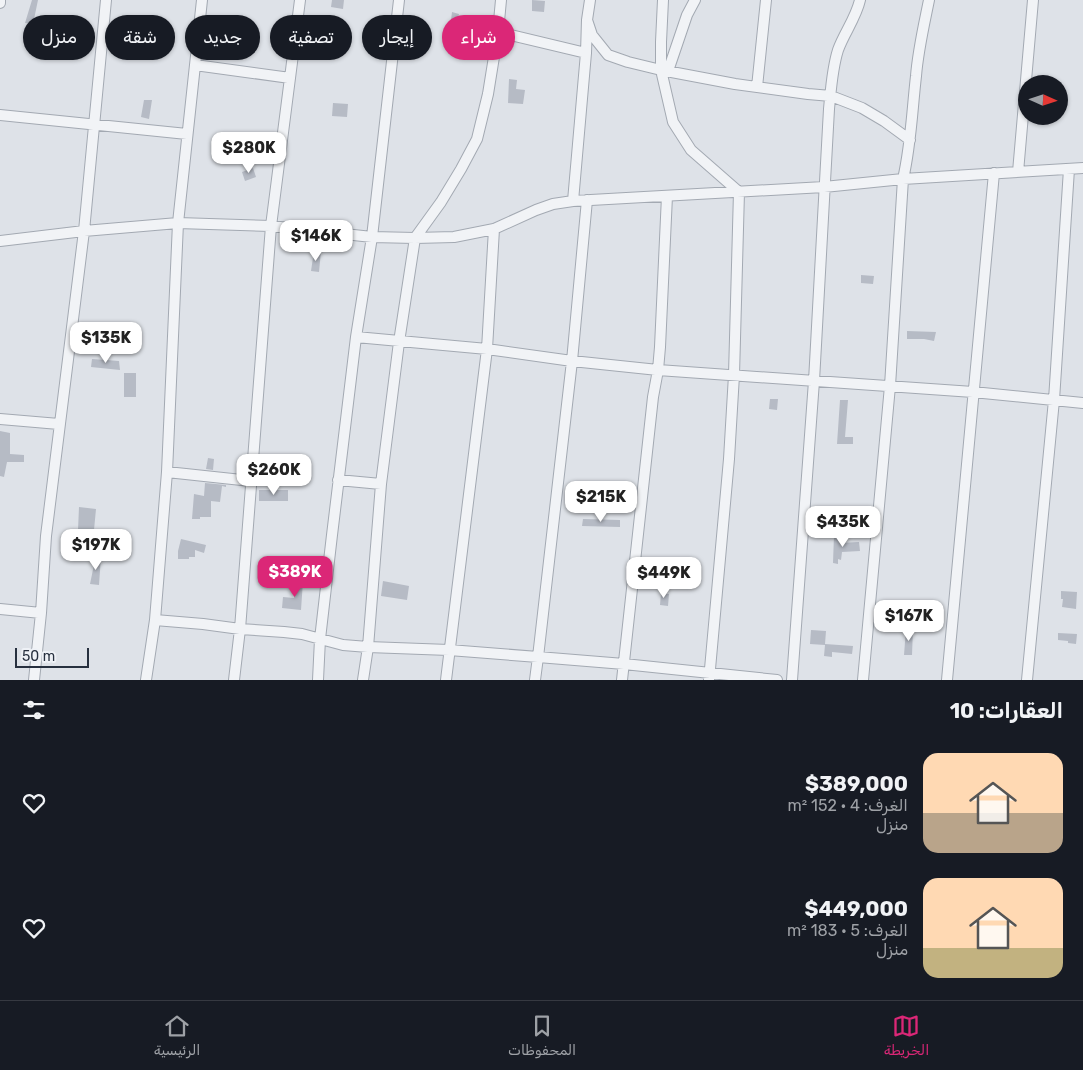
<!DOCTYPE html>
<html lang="ar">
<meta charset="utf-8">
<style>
body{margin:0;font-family:Rubik,Cairo,sans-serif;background:#20242c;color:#f1f3f6;direction:rtl;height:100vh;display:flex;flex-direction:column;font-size:19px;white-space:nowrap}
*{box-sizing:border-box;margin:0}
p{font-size:16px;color:#9ea1a6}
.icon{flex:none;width:28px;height:28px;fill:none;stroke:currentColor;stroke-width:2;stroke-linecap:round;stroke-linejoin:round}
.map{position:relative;height:680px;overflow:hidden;direction:ltr}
.drawer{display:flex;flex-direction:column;background:#171b24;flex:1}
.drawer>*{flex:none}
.banner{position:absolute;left:15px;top:15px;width:500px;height:45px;direction:rtl;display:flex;gap:10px}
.needle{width:32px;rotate:93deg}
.buttons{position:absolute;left:1018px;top:75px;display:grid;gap:10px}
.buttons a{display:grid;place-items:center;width:50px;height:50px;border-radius:50%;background:#171b24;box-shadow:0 1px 4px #0004;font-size:25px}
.scale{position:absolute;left:15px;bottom:12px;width:74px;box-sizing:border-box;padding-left:5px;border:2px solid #27303f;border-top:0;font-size:14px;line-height:18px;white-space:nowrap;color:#27303f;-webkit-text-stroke:4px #eef1f6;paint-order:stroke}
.price{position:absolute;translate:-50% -42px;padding:0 11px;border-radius:10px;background:#fff;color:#222;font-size:16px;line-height:32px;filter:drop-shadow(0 1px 2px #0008)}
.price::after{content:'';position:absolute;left:50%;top:30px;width:15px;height:11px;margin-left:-8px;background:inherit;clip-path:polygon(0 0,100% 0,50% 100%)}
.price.selected{background:#db2777;color:#fff}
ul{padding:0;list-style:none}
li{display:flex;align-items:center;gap:15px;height:125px;padding:0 20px}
li span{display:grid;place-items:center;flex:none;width:140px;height:100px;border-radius:15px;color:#555}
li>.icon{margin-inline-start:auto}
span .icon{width:60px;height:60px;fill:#fffc;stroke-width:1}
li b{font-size:21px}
h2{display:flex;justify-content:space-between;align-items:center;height:60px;padding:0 20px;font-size:21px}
.chip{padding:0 18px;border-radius:22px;background:#171b24;box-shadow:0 1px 4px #0004;font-size:18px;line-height:45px}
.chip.selected{background:#db2777;color:#fff}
.menu{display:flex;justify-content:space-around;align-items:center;height:70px;border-top:1px solid #363941;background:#171b24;font-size:14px;color:#9ea1a6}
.menu a{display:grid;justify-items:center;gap:2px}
.menu .selected{color:#db2777}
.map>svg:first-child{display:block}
</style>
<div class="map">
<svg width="1083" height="680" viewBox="0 0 1083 680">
<rect width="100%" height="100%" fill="#dee2e8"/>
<path fill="#b6bbc5" d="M 32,0 L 38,0 L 33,24 L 25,23 Z
M 332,0 L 344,0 L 343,9 L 331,7 Z
M 532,0 L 545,1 L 544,12 L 532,11 Z
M 452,12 L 459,14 L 456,26 L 455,44 L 448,44 Z
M 509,79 L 517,80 L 516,89 L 525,90 L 523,104 L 508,103 Z
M 144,100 L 152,100 L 149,119 L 141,117 Z
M 333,103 L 348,104 L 347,117 L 332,116 Z
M 253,168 L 256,177 L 245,181 L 242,172 Z
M 314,251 L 321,251 L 319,272 L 311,271 Z
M 861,275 L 874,276 L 873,284 L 861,283 Z
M 907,331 L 936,332 L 934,341 L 924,339 L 907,339 Z
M 92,359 L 119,361 L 120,370 L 91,367 Z
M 124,373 L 136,373 L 136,397 L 124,397 Z
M 770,399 L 778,399 L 777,410 L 769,409 Z
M 840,400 L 848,400 L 845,437 L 853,437 L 853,444 L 837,444 Z
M 0,431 L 10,433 L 10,454 L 24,455 L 24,462 L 7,462 L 4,477 L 0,476 Z
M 208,458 L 214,459 L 213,470 L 206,469 Z
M 205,483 L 226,485 L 226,487 L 222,486 L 220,502 L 211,501 L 211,517 L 200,517 L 200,519 L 192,519 L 194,494 L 204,496 Z
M 259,490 L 288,490 L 288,501 L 259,501 Z
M 79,507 L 96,509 L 94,530 L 78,530 Z
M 583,519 L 620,520 L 620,527 L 582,526 Z
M 834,535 L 842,536 L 841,543 L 859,542 L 860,551 L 842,552 L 841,560 L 838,559 L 838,564 L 833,563 Z
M 181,539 L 206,545 L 204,553 L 195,550 L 195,557 L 189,557 L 189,559 L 178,559 L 178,551 Z
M 96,555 L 101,556 L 99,585 L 90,584 Z
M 297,580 L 303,581 L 301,610 L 282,608 L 283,597 L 294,598 Z
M 383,581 L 409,586 L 407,600 L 381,596 Z
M 1061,591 L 1077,592 L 1076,609 L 1062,607 L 1063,599 L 1061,599 Z
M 661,593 L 669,594 L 668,606 L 660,605 Z
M 906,629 L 913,629 L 912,655 L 904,655 Z
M 811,630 L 826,631 L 825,644 L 853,646 L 852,654 L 832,652 L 832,657 L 824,656 L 825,645 L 810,644 Z
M 1058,633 L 1077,634 L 1076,644 L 1068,643 L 1068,641 L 1058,640 Z"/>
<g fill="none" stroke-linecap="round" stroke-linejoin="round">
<defs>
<path id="minor" d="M 663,0 L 661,42 L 661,70 L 673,122 L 691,150 L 739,192 L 734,375 L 729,459 L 709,680
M 0,3 L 0,0
M 587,20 L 592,35 L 608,55 L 628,62 L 661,70 L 735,84 L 808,94 L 831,96 L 862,108 L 884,121 L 910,140
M 498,32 L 586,53
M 195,65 L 290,78
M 668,71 L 687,15 L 695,0
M 757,87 L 766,0
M 0,115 L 187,134
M 1018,172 L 1033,0
M 573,201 L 586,53 L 587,20 L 590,0
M 0,241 L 84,231 L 178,223 L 271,226 L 372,237 L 415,238 L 454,237 L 494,229 L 536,210 L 553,204 L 573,201 L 824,187 L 903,179 L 1083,168
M 356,337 L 487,349 L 572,361 L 658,370 L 973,392 L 1083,403
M 0,419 L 59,424
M 167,472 L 251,481
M 338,480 L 381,484
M 0,609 L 41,613
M 155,620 L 203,624 L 240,629 L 284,632 L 302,634 L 343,645 L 368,647 L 449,650 L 538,657 L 624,664 L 777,680
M 34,680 L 41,613 L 46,536 L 84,231 L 106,0
M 146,680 L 155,620 L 167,472 L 178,223 L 202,0
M 234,680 L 240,629 L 271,226 L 300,0
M 318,680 L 320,639 L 332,535 L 356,337 L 372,237 L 399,0
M 363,680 L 368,647 L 381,484 L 399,342 L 415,238 L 441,202 L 461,169 L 477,139 L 488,94 L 498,32 L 501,0
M 446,680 L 487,349 L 494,229
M 535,680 L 538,657 L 572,361 L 587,200
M 622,680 L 653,397 L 658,370 L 660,347 L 667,196
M 792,680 L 814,381 L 829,109 C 831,89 832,69 838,50 C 844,33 856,18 860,0
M 863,680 L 890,386 L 903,179 C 911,145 912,111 916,76 C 918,50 924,25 929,0
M 947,680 L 994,173
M 1027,680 L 1054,400 L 1069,169"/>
</defs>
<use href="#minor" stroke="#a3a9b2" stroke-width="12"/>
<use href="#minor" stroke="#f1f3f6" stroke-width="10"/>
</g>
</svg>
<div class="buttons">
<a><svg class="needle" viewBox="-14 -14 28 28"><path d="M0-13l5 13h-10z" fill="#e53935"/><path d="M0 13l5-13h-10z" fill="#9ea1a6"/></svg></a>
</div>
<div class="scale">50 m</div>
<b class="price" style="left:249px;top:174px">$280K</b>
<b class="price" style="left:316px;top:262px">$146K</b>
<b class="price" style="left:106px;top:364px">$135K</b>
<b class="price" style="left:274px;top:496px">$260K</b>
<b class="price" style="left:601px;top:523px">$215K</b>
<b class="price" style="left:843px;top:548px">$435K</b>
<b class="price" style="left:96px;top:571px">$197K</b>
<b class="price selected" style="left:295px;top:598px">$389K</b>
<b class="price" style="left:664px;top:599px">$449K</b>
<b class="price" style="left:909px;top:642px">$167K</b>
<div class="banner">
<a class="chip selected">شراء</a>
<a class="chip">إيجار</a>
<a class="chip">تصفية</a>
<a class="chip">جديد</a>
<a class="chip">شقة</a>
<a class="chip">منزل</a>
</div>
</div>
<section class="drawer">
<h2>العقارات: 10<svg class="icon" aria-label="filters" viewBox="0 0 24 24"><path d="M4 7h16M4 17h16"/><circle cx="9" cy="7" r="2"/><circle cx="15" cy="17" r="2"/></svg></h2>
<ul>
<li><span style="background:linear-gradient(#ffd9b3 60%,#b9a48a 0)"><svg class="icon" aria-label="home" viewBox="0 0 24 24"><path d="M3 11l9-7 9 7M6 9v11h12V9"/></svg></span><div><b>$389,000</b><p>الغرف: 4 · 152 m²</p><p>منزل</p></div><svg class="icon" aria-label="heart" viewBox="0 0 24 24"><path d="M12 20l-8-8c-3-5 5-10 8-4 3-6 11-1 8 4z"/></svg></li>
<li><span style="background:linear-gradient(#ffd9b3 70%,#c2b280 0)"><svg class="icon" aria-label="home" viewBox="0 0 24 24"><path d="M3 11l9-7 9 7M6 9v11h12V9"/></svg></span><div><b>$449,000</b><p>الغرف: 5 · 183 m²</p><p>منزل</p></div><svg class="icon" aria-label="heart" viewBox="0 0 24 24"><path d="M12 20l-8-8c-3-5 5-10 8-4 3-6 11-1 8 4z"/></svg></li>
</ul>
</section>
<nav class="menu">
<a class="selected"><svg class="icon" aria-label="map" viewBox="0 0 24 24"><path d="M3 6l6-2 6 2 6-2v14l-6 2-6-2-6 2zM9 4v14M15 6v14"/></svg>الخريطة</a>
<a><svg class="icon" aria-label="saved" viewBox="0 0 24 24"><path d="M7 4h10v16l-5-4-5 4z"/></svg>المحفوظات</a>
<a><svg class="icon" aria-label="home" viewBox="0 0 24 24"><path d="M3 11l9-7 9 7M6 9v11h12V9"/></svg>الرئيسية</a>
</nav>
